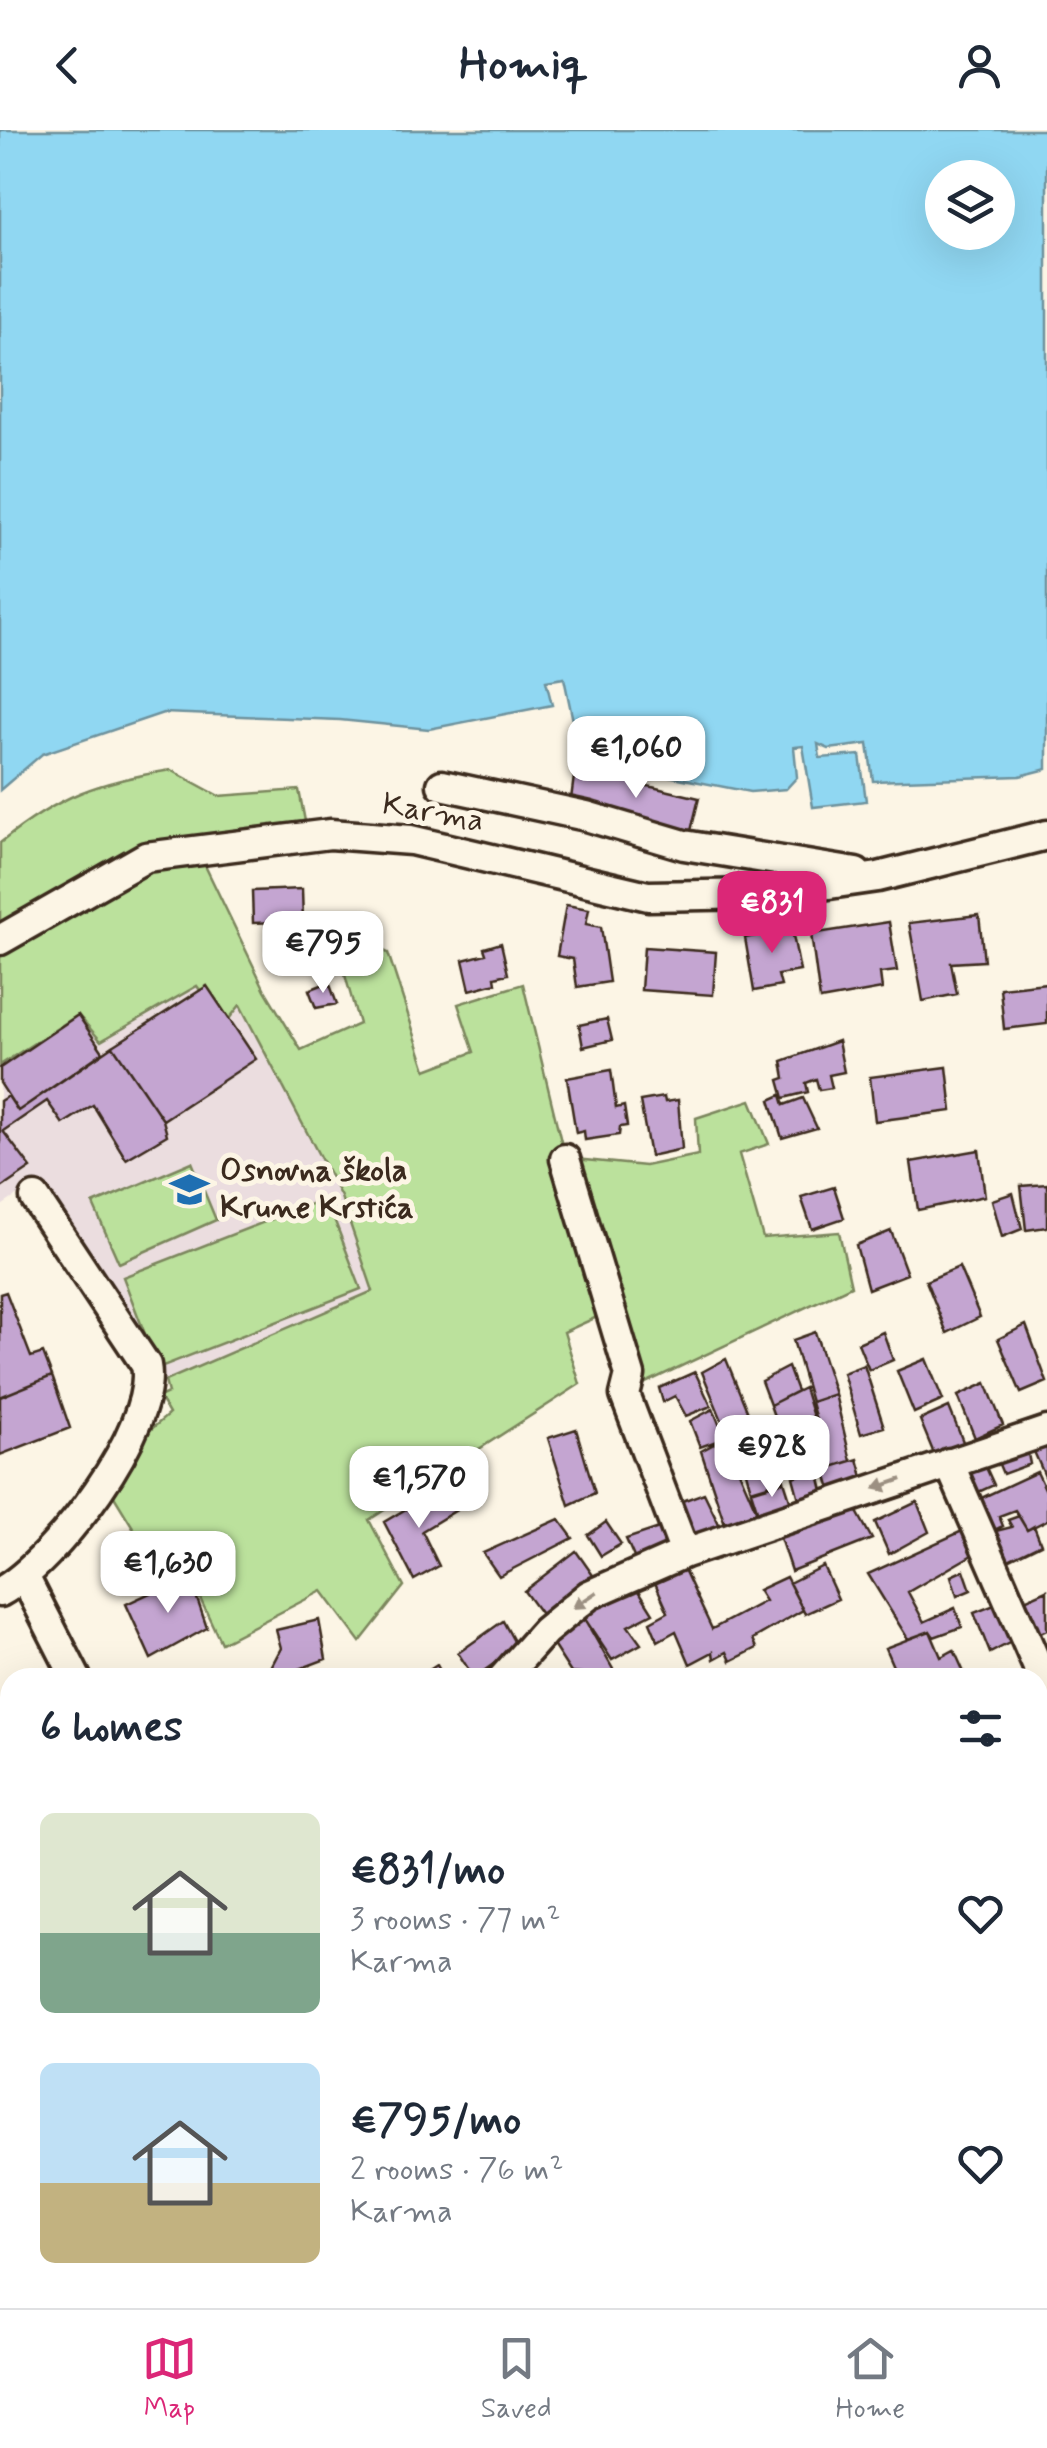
<!DOCTYPE html>
<meta charset="utf-8">
<style>
body{margin:0;font-family:Mynerve,sans-serif;background:#f2f2f3;color:#1f2937;height:100vh;display:flex;flex-direction:column;font-size:38px;white-space:nowrap}
*{box-sizing:border-box;margin:0}
p{font-size:32px;color:#747a83}
.icon{flex:none;width:55px;height:55px;fill:none;stroke:currentColor;stroke-width:2;stroke-linecap:round;stroke-linejoin:round}
.map{position:relative;flex:1;overflow:hidden}
.side{position:absolute;left:0px;top:1538px;width:1048px;height:642px;display:flex;flex-direction:column;background:#fff;border-radius:30px 30px 0 0;box-shadow:0 10px 40px #0002}
.side>*{flex:none}
.buttons{position:absolute;left:925px;top:30px;display:grid;gap:20px}
.buttons a{display:grid;place-items:center;width:90px;height:90px;border-radius:50%;background:#fff;box-shadow:0 10px 40px #0002;font-size:50px}
.price{position:absolute;translate:-50% -85px;padding:0 22px;border-radius:20px;background:#fff;color:#222;font-size:32px;line-height:65px;filter:drop-shadow(0 2px 5px #0008)}
.price::after{content:'';position:absolute;left:50%;top:60px;width:30px;height:22px;margin-left:-15px;background:inherit;clip-path:polygon(0 0,100% 0,50% 100%)}
.price.selected{background:#db2777;color:#fff}
ul{padding:0;list-style:none}
li{display:flex;align-items:center;gap:30px;height:250px;padding:0 40px}
li span{display:grid;place-items:center;flex:none;width:280px;height:200px;border-radius:15px;color:#555}
li>.icon{margin-inline-start:auto}
span .icon{width:120px;height:120px;fill:#fffc;stroke-width:1}
li b{font-size:42px}
h2{display:flex;justify-content:space-between;align-items:center;height:120px;padding:0 40px;font-size:42px}
header{display:flex;justify-content:space-between;align-items:center;height:130px;padding:0 40px;background:#fff;font-size:45px;font-weight:700}
.tabs{display:flex;justify-content:space-around;align-items:center;height:140px;border-top:2px solid #e0e1e3;background:#fff;font-size:28px;color:#747a83}
.tabs a{display:grid;justify-items:center;gap:5px}
.tabs .selected{color:#db2777}
.map>svg:first-child{display:block}
</style>
<header><svg class="icon" aria-label="back" viewBox="0 0 24 24"><path d="M15 5l-7 7 7 7"/></svg>Homiq<svg class="icon" aria-label="person" viewBox="0 0 24 24"><circle cx="12" cy="8" r="4"/><path d="M4 21q1-7 8-7t8 7"/></svg></header>
<div class="map">
<svg width="1047" height="2178" viewBox="0 0 1047 2178">
<rect width="100%" height="100%" fill="#fcf5e5"/>
<filter id="ink" filterUnits="userSpaceOnUse"><feTurbulence type="fractalNoise" baseFrequency=".01" numOctaves="2"/><feDisplacementMap in="SourceGraphic" scale="20" xChannelSelector="R" yChannelSelector="G"/><feConvolveMatrix kernelMatrix="1 2 1 2 8 2 1 2 1" color-interpolation-filters="sRGB"/></filter>
<g filter="url(#ink)">
<path fill="#ebdddf" d="M 197,856 L 226,894 L 240,874 L 341,1067 L 374,1161 L 165,1251 L 39,1051 L 0,1077 L 0,935 L 78,884 L 101,911 Z"/>
<path fill="#bbe19c" stroke="#7b865d" stroke-width="2.5" d="M 171,640 L 219,666 L 299,660 L 308,707 L 198,721 L 265,860 L 301,920 L 359,894 L 331,796 L 388,823 L 426,940 L 474,922 L 458,874 L 523,854 L 565,1028 L 645,1036 L 698,1025 L 696,988 L 751,970 L 769,1014 L 739,1024 L 763,1108 L 839,1102 L 851,1156 L 637,1257 L 608,1182 L 564,1202 L 580,1254 L 369,1390 L 404,1456 L 360,1512 L 322,1461 L 221,1513 L 181,1428 L 156,1435 L 104,1350 L 120,1326 L 169,1284 L 159,1267 L 168,1263 L 165,1251 L 373,1161 L 341,1067 L 240,875 L 225,894 L 197,856 L 101,911 L 78,885 L 0,935 L 0,713 C 60,665 96,652 171,640 Z
M 192,1032 L 216,1090 L 119,1133 L 93,1074 Z
M 326,1068 L 361,1159 L 158,1238 L 123,1147 Z"/>
<path fill="#90d7f2" stroke="#6e929d" stroke-width="2.5" fill-rule="evenodd" d="M 0,0 L 1047,0 L 1047,639 L 1020,646 L 873,651 L 868,614 L 829,619 L 818,614 L 820,628 L 860,625 L 866,671 L 813,677 L 803,616 L 794,617 L 797,647 L 786,659 L 750,662 L 581,629 L 564,548 L 546,551 L 552,575 L 429,599 L 340,590 L 163,583 L 42,624 L 0,660 ZM 942,48 L 998,48 L 998,102 L 942,102 Z"/>
<path fill="#c4a5d1" stroke="#3b2a1e" stroke-width="2.5" d="M 575,639 L 699,668 L 690,705 L 571,669 Z
M 302,759 L 303,791 L 253,793 L 252,761 Z
M 566,775 L 589,779 L 586,794 L 601,797 L 609,852 L 577,857 L 573,829 L 557,826 Z
M 979,785 L 984,831 L 951,833 L 957,864 L 923,871 L 909,793 Z
M 790,790 L 800,841 L 778,845 L 781,856 L 754,861 L 745,808 L 770,803 L 769,794 Z
M 889,792 L 897,841 L 880,843 L 882,859 L 820,870 L 811,804 Z
M 501,813 L 508,844 L 495,847 L 496,853 L 470,860 L 463,830 L 486,824 L 484,818 Z
M 644,817 L 716,822 L 713,865 L 641,860 Z
M 329,852 L 337,874 L 316,878 L 309,860 Z
M 1047,853 L 1047,894 L 1004,899 L 1000,858 Z
M 207,856 L 256,929 L 163,990 L 113,916 Z
M 78,885 L 103,922 L 18,981 L 0,953 L 0,938 Z
M 607,889 L 612,910 L 583,917 L 579,895 Z
M 838,911 L 844,942 L 829,945 L 832,958 L 819,960 L 816,949 L 806,953 L 808,962 L 784,968 L 779,950 L 785,948 L 782,931 Z
M 113,916 L 163,990 L 167,1005 L 126,1029 L 93,975 L 63,994 L 47,971 L 3,1001 L 31,1038 L 0,1059 L 0,971 L 8,966 L 18,981 Z
M 947,937 L 952,981 L 875,991 L 870,947 Z
M 611,940 L 616,978 L 624,976 L 627,996 L 620,997 L 619,1005 L 585,1010 L 584,1001 L 576,1003 L 567,948 Z
M 781,965 L 784,975 L 803,968 L 817,998 L 782,1008 L 770,970 Z
M 664,967 L 665,972 L 678,970 L 682,1019 L 650,1026 L 640,971 Z
M 979,1020 L 985,1066 L 918,1080 L 911,1032 Z
M 1047,1054 L 1047,1097 L 1026,1100 L 1021,1056 Z
M 834,1057 L 844,1088 L 812,1099 L 801,1067 Z
M 1013,1063 L 1022,1099 L 1002,1107 L 992,1070 Z
M 891,1101 L 907,1144 L 868,1159 L 856,1115 Z
M 959,1137 L 980,1187 L 947,1203 L 926,1151 Z
M 6,1162 L 31,1227 L 43,1223 L 52,1246 L 0,1267 L 0,1164 Z
M 1026,1195 L 1047,1252 L 1021,1263 L 998,1209 Z
M 815,1202 L 835,1264 L 811,1272 L 793,1210 Z
M 883,1202 L 893,1230 L 869,1240 L 858,1213 Z
M 726,1229 L 748,1283 L 723,1293 L 702,1242 Z
M 926,1229 L 943,1270 L 914,1283 L 897,1241 Z
M 864,1235 L 884,1297 L 861,1304 L 843,1243 Z
M 788,1237 L 797,1261 L 770,1275 L 761,1251 Z
M 695,1242 L 711,1276 L 686,1286 L 675,1266 L 663,1272 L 659,1258 Z
M 52,1246 L 70,1298 L 0,1325 L 0,1267 Z
M 986,1253 L 1003,1295 L 975,1308 L 958,1266 Z
M 804,1258 L 813,1287 L 780,1303 L 770,1275 Z
M 835,1264 L 851,1331 L 829,1338 L 811,1272 Z
M 949,1277 L 966,1319 L 937,1331 L 920,1290 Z
M 713,1279 L 725,1308 L 700,1317 L 690,1291 Z
M 576,1299 L 595,1363 L 569,1375 L 548,1308 Z
M 725,1308 L 760,1389 L 728,1403 L 701,1321 Z
M 1047,1312 L 1047,1351 L 1032,1317 Z
M 1026,1314 L 1030,1334 L 1003,1344 L 995,1325 Z
M 776,1322 L 784,1350 L 751,1360 L 743,1331 Z
M 858,1329 L 866,1358 L 833,1367 L 825,1339 Z
M 984,1333 L 994,1355 L 972,1365 L 964,1343 Z
M 818,1340 L 824,1365 L 800,1373 L 793,1347 Z
M 1037,1342 L 1047,1363 L 1047,1390 L 1027,1400 L 1015,1380 L 999,1386 L 1003,1396 L 988,1403 L 975,1371 Z
M 784,1351 L 793,1379 L 760,1389 L 751,1361 Z
M 443,1357 L 458,1379 L 422,1401 L 439,1436 L 414,1450 L 384,1392 Z
M 704,1363 L 720,1396 L 687,1411 L 674,1374 Z
M 917,1372 L 929,1402 L 889,1424 L 875,1392 Z
M 855,1378 L 872,1409 L 791,1441 L 779,1405 Z
M 1019,1386 L 1027,1400 L 1034,1396 L 1041,1414 L 1002,1433 L 988,1403 L 1012,1397 L 1008,1390 Z
M 559,1389 L 573,1408 L 499,1446 L 483,1423 Z
M 606,1392 L 621,1414 L 601,1426 L 588,1405 Z
M 668,1395 L 676,1418 L 636,1432 L 626,1409 Z
M 971,1397 L 979,1421 L 908,1462 L 924,1492 L 955,1478 L 962,1497 L 934,1507 L 930,1501 L 908,1509 L 868,1444 Z
M 576,1421 L 597,1451 L 546,1491 L 524,1461 Z
M 681,1433 L 712,1499 L 765,1471 L 758,1460 L 786,1447 L 803,1480 L 753,1509 L 757,1518 L 731,1531 L 727,1522 L 714,1529 L 713,1522 L 690,1534 L 676,1501 L 658,1511 L 650,1492 L 668,1482 L 652,1446 Z
M 823,1436 L 838,1469 L 805,1484 L 789,1453 Z
M 964,1440 L 971,1460 L 957,1466 L 951,1446 Z
M 189,1445 L 207,1498 L 151,1529 L 126,1474 Z
M 636,1456 L 653,1483 L 628,1496 L 641,1514 L 612,1530 L 581,1483 Z
M 1047,1460 L 1047,1500 L 1036,1505 L 1020,1472 Z
M 1002,1472 L 1017,1509 L 990,1523 L 974,1483 Z
M 581,1483 L 618,1548 L 571,1543 L 549,1509 Z
M 319,1490 L 326,1529 L 281,1546 L 270,1539 L 281,1518 L 276,1500 Z
M 503,1491 L 517,1517 L 474,1548 L 458,1523 Z
M 930,1501 L 941,1527 L 954,1520 L 963,1540 L 951,1548 L 898,1548 L 885,1518 Z
M 437,1535 L 444,1548 L 417,1548 Z
M 1043,1571 L 1047,1607 L 1038,1613 L 1038,1577 Z
M 1047,1621 L 1047,1656 L 1038,1641 L 1038,1627 Z
M 10,1663 L 10,1743 L 0,1747 L 0,1668 Z
M 1047,1696 L 1047,1740 L 1038,1731 L 1038,1704 Z
M 1046,1820 L 1047,1851 L 1038,1857 L 1038,1829 Z
M 10,1860 L 10,1906 L 0,1912 L 0,1864 Z
M 10,1941 L 10,1964 L 5,1967 L 0,1946 Z
M 0,1970 L 10,1991 L 10,2006 L 0,2010 Z
M 1043,1993 L 1047,2025 L 1038,2032 L 1038,1997 Z
M 10,2006 L 10,2034 L 0,2038 L 0,2010 Z
M 1044,2072 L 1047,2100 L 1041,2105 L 1038,2076 Z
M 10,2141 L 10,2170 L 33,2170 L 37,2178 L 9,2178 L 0,2162 L 0,2147 Z
M 1047,2152 L 1047,2178 L 1003,2178 L 1016,2170 L 1038,2170 L 1038,2157 Z
M 34,2170 L 73,2170 L 59,2178 L 38,2178 Z
M 105,2170 L 141,2170 L 145,2178 L 110,2178 Z
M 219,2170 L 227,2170 L 233,2178 L 208,2178 Z
M 584,2170 L 641,2170 L 642,2171 L 630,2178 L 576,2178 Z
M 776,2170 L 830,2170 L 819,2178 L 782,2178 Z"/>
<g fill="none" stroke-linecap="round" stroke-linejoin="round">
<defs>
<path id="minor" d="M 442,655 L 586,686 L 684,715 L 856,743
M 0,810 L 146,727 L 330,704 L 411,710 L 648,766 L 760,764 L 878,747 L 1047,705
M 565,1029 L 630,1245 L 625,1265 L 685,1423
M 949,1333 L 1047,1558
M 25,1448 L 76,1548
M 0,1462 C 54,1433 158,1298 146,1235 L 35,1068
M 503,1548 L 545,1501 L 589,1465 L 685,1423 L 1047,1301
M 1038,1740 L 1047,1749
M 0,1841 L 10,1836
M 1038,1871 L 1047,1862
M 482,2170 L 488,2178
M 937,2170 L 941,2178
M 286,2178 L 290,2170
M 701,2178 L 709,2170"/>
</defs>
<use href="#minor" stroke="#3b2a1e" stroke-width="35"/>
<use href="#minor" stroke="#fcf5e5" stroke-width="28"/>
</g>
<defs><path id="oneway-solid" d="M-6-.8H1V-3.2L6.5 0L1 3.2V.8H-6Z" transform="scale(2.5)"/></defs>
<g fill="#9c9082">
<use href="#oneway-solid" transform="translate(888 1354) rotate(161)"/>
<use href="#oneway-solid" transform="translate(585 1470) rotate(146)"/>
</g>
</g>
<defs>
<symbol id="school-bare" viewBox="-9 -9 18 18"><path d="M0-5L7-2L0 1L-7-2ZM-4 1L0 2.5L4 1V4Q0 6-4 4Z" fill="#1f6fb2" stroke="#fcf5e5" stroke-width="2.5" paint-order="stroke"/></symbol>
</defs>
<g fill-rule="evenodd">
<use href="#school-bare" x="162" y="1032" width="55" height="55"/>
</g>
<g text-anchor="middle" dominant-baseline="central" stroke-width="10" stroke-linejoin="round" paint-order="stroke">
<g font-size="32" fill="#3b2a1e" stroke="#fcf5e5">
<text transform="translate(433 683) rotate(10)">Karma</text>
</g>
<g font-size="32" font-weight="bold" fill="#3b2a1e" stroke="#fcf5e5" text-anchor="start">
<text x="220" y="1041">Osnovna škola<tspan x="220" dy="37">Krune Krstića</tspan></text>
</g>
</g>
</svg>
<div class="buttons">
<a><svg class="icon" aria-label="layers" viewBox="0 0 24 24"><path d="M12 4l9 5-9 5-9-5zM3 14l9 5 9-5"/></svg></a>
</div>
<b class="price" style="left:636px;top:671px">€1,060</b>
<b class="price selected" style="left:772px;top:826px">€831</b>
<b class="price" style="left:323px;top:866px">€795</b>
<b class="price" style="left:772px;top:1370px">€928</b>
<b class="price" style="left:419px;top:1401px">€1,570</b>
<b class="price" style="left:168px;top:1486px">€1,630</b>
<section class="side">
<h2>6 homes<svg class="icon" aria-label="filters" viewBox="0 0 24 24"><path d="M4 7h16M4 17h16"/><circle cx="9" cy="7" r="2"/><circle cx="15" cy="17" r="2"/></svg></h2>
<ul>
<li><span style="background:linear-gradient(#dfe7d0 60%,#7fa58c 0)"><svg class="icon" aria-label="home" viewBox="0 0 24 24"><path d="M3 11l9-7 9 7M6 9v11h12V9"/></svg></span><div><b>€831/mo</b><p>3 rooms · 77 m²</p><p>Karma</p></div><svg class="icon" aria-label="heart" viewBox="0 0 24 24"><path d="M12 20l-8-8c-3-5 5-10 8-4 3-6 11-1 8 4z"/></svg></li>
<li><span style="background:linear-gradient(#bfe0f5 60%,#c2b280 0)"><svg class="icon" aria-label="home" viewBox="0 0 24 24"><path d="M3 11l9-7 9 7M6 9v11h12V9"/></svg></span><div><b>€795/mo</b><p>2 rooms · 76 m²</p><p>Karma</p></div><svg class="icon" aria-label="heart" viewBox="0 0 24 24"><path d="M12 20l-8-8c-3-5 5-10 8-4 3-6 11-1 8 4z"/></svg></li>
</ul>
</section>
</div>
<nav class="tabs">
<a class="selected"><svg class="icon" aria-label="map" viewBox="0 0 24 24"><path d="M3 6l6-2 6 2 6-2v14l-6 2-6-2-6 2zM9 4v14M15 6v14"/></svg>Map</a>
<a><svg class="icon" aria-label="saved" viewBox="0 0 24 24"><path d="M7 4h10v16l-5-4-5 4z"/></svg>Saved</a>
<a><svg class="icon" aria-label="home" viewBox="0 0 24 24"><path d="M3 11l9-7 9 7M6 9v11h12V9"/></svg>Home</a>
</nav>
